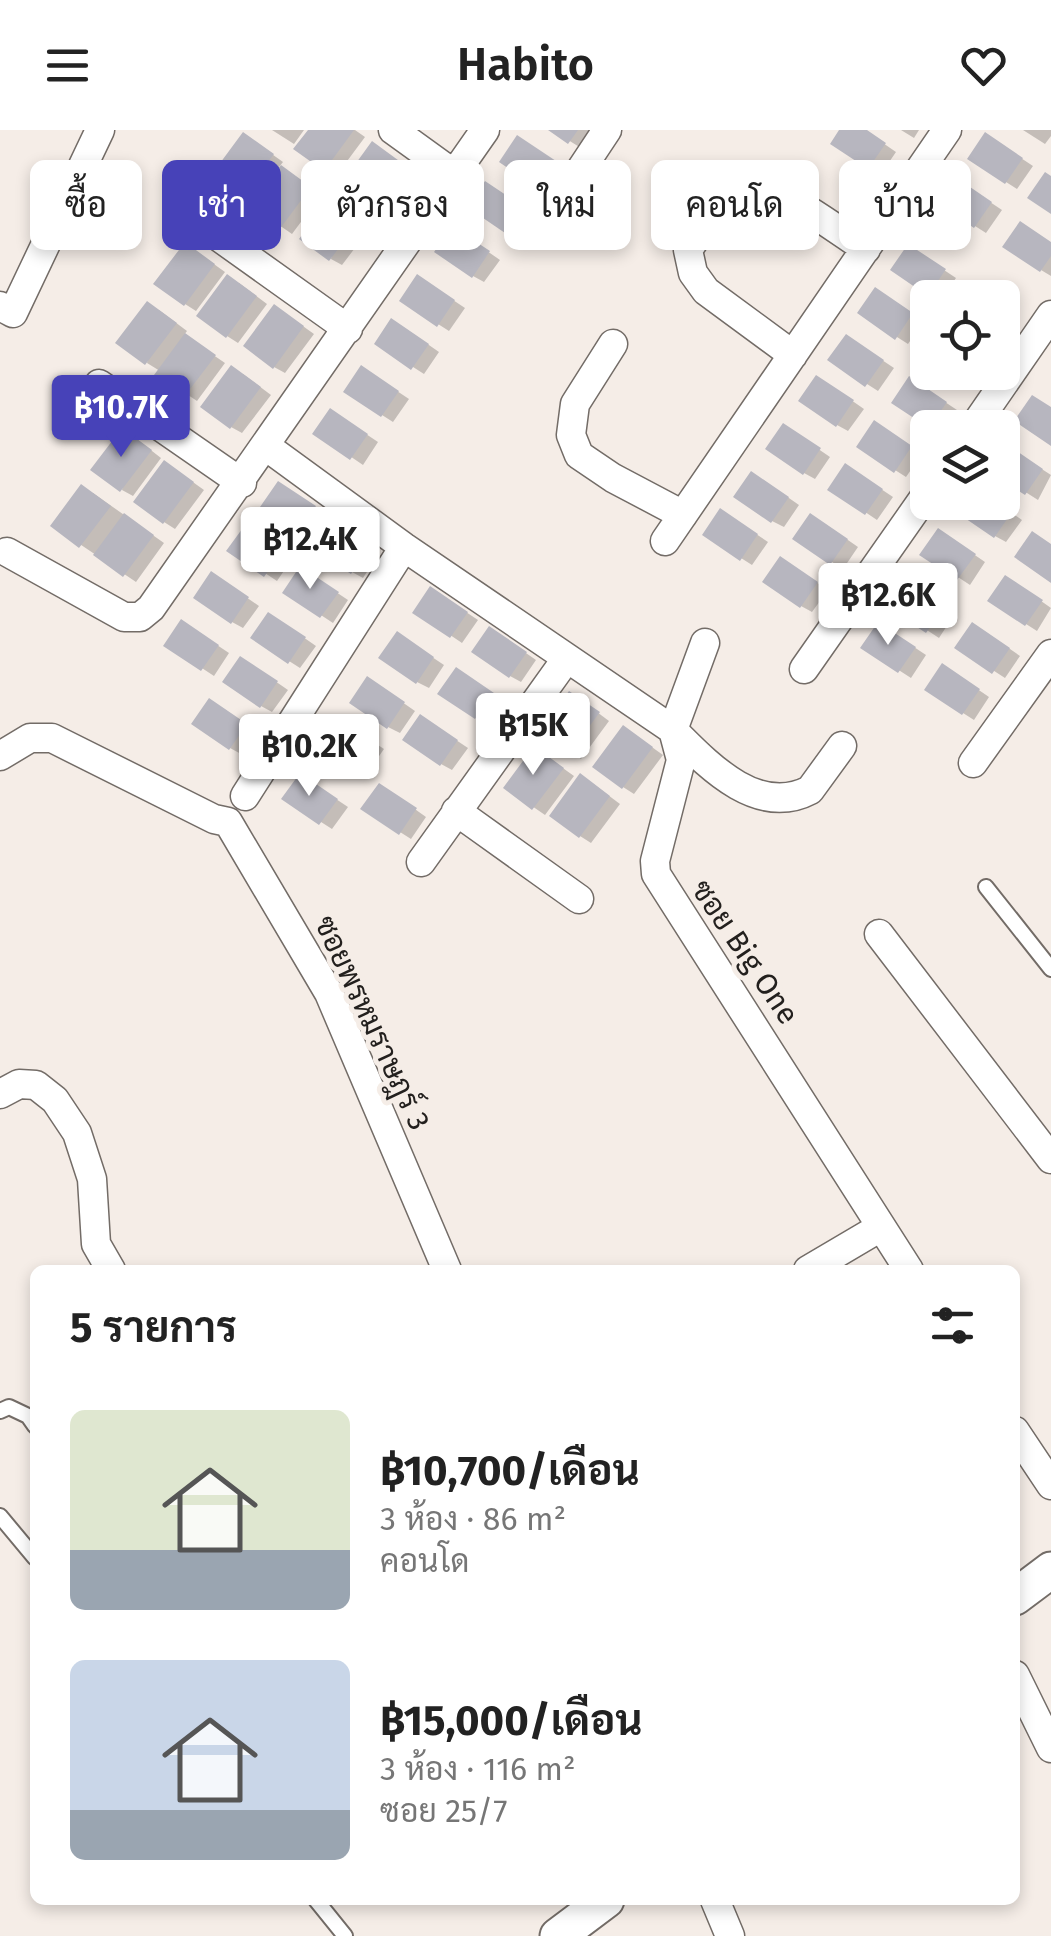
<!DOCTYPE html>
<html lang="th">
<meta charset="utf-8">
<style>
body{margin:0;font-family:"Fira Sans",Sarabun,sans-serif;background:#f2f2f2;color:#222;height:100vh;display:flex;flex-direction:column;font-size:38px;white-space:nowrap}
*{box-sizing:border-box;margin:0}
p{font-size:32px;color:#767676}
.icon{flex:none;width:55px;height:55px;fill:none;stroke:currentColor;stroke-width:2;stroke-linecap:round;stroke-linejoin:round}
.map{position:relative;flex:1;overflow:hidden}
.details{position:absolute;left:30px;top:1135px;width:990px;height:640px;display:flex;flex-direction:column;background:#fff;border-radius:15px;box-shadow:0 5px 15px #0003}
.details>*{flex:none}
.guide{position:absolute;left:30px;top:30px;width:992px;height:90px;display:flex;gap:20px}
.controls{position:absolute;left:910px;top:150px;display:grid;gap:20px}
.controls a{display:grid;place-items:center;width:110px;height:110px;border-radius:15px;background:#fff;box-shadow:0 5px 15px #0003;font-size:50px}
.price{position:absolute;translate:-50% -85px;padding:0 22px;border-radius:10px;background:#fff;color:#222;font-size:32px;line-height:65px;filter:drop-shadow(0 2px 5px #0008)}
.price::after{content:'';position:absolute;left:50%;top:60px;width:30px;height:22px;margin-left:-15px;background:inherit;clip-path:polygon(0 0,100% 0,50% 100%)}
.price.on{background:#4742b8;color:#fff}
ul{padding:0;list-style:none}
li{display:flex;align-items:center;gap:30px;height:250px;padding:0 40px}
li span{display:grid;place-items:center;flex:none;width:280px;height:200px;border-radius:15px;color:#555}
li>.icon{margin-inline-start:auto}
span .icon{width:120px;height:120px;fill:#fffc;stroke-width:1}
li b{font-size:42px}
h2{display:flex;justify-content:space-between;align-items:center;height:120px;padding:0 40px;font-size:42px}
.tag{padding:0 35px;border-radius:15px;background:#fff;box-shadow:0 5px 15px #0003;font-size:35px;line-height:90px}
.tag.on{background:#4742b8;color:#fff}
header{display:flex;justify-content:space-between;align-items:center;height:130px;padding:0 40px;background:#fff;font-size:45px;font-weight:600}
.map>svg:first-child{display:block}
</style>
<header><svg class="icon" aria-label="menu" viewBox="0 0 24 24"><path d="M4 6h16M4 12h16M4 18h16"/></svg>Habito<svg class="icon" aria-label="heart" viewBox="0 0 24 24"><path d="M12 20l-8-8c-3-5 5-10 8-4 3-6 11-1 8 4z"/></svg></header>
<div class="map">
<svg width="1051" height="1806" viewBox="0 0 1051 1806">
<rect width="100%" height="100%" fill="#f5ede7"/>
<path fill="#0003" d="M 272,0 L 304,0 L 294,14 Z
M 311,0 L 355,0 L 365,7 L 336,46 L 325,39 Z
M 552,0 L 594,0 L 581,18 Z
M 842,0 L 864,0 L 896,22 L 881,44 L 834,13 Z
M 901,0 L 919,0 L 914,8 Z
M 1023,0 L 1051,0 L 1051,6 L 1045,14 Z
M 255,12 L 283,32 L 279,37 L 321,65 L 292,104 L 253,77 L 257,72 L 244,64 Z
M 997,12 L 1033,36 L 1017,59 L 1006,52 Z
M 529,15 L 565,39 L 550,62 L 538,56 Z
M 384,21 L 412,41 L 383,80 L 372,74 Z
M 966,56 L 1002,80 L 986,103 L 975,96 Z
M 497,61 L 533,85 L 518,108 L 470,77 Z
M 342,76 L 371,97 L 342,135 L 331,129 Z
M 464,105 L 500,130 L 484,152 L 473,146 Z
M 1051,113 L 1051,146 L 1041,140 Z
M 197,122 L 225,142 L 196,181 L 185,174 Z
M 920,124 L 956,148 L 942,168 L 936,168 L 894,139 Z
M 239,153 L 267,174 L 238,213 L 227,206 Z
M 429,154 L 465,178 L 449,201 L 438,194 Z
M 887,167 L 923,192 L 908,214 L 897,207 Z
M 159,180 L 187,201 L 184,205 L 225,233 L 197,271 L 158,245 L 160,241 L 147,233 Z
M 286,184 L 314,204 L 285,243 L 274,237 Z
M 1002,186 L 1017,196 L 1002,216 Z
M 403,197 L 439,222 L 424,244 L 377,214 Z
M 858,214 L 894,238 L 878,261 L 867,254 Z
M 949,242 L 983,242 L 972,257 Z
M 243,244 L 271,265 L 242,303 L 231,297 Z
M 373,245 L 409,269 L 393,292 L 382,285 Z
M 828,254 L 864,279 L 848,301 L 837,295 Z
M 921,256 L 957,280 L 945,298 L 932,298 L 894,272 Z
M 342,288 L 378,312 L 363,335 L 316,303 Z
M 886,300 L 922,324 L 906,347 L 895,340 Z
M 795,303 L 830,327 L 815,349 L 804,343 Z
M 134,307 L 161,328 L 133,366 L 122,360 Z
M 1017,323 L 1051,345 L 1038,370 L 1002,347 Z
M 176,340 L 204,360 L 175,399 L 164,392 Z
M 857,343 L 893,367 L 877,390 L 831,359 Z
M 763,350 L 799,375 L 784,397 L 772,391 Z
M 290,360 L 326,385 L 311,407 L 299,400 Z
M 93,363 L 164,413 L 136,452 L 53,396 Z
M 996,372 L 1022,390 L 1006,412 L 995,406 Z
M 732,388 L 768,412 L 752,435 L 741,428 Z
M 822,392 L 858,417 L 843,439 L 796,409 Z
M 342,401 L 378,425 L 363,448 L 352,442 Z
M 256,405 L 292,429 L 277,451 L 230,420 Z
M 950,408 L 985,432 L 970,455 L 923,424 Z
M 792,436 L 828,460 L 812,482 L 801,476 Z
M 312,446 L 348,470 L 333,493 L 286,462 Z
M 223,451 L 259,476 L 243,498 L 232,492 Z
M 1017,454 L 1051,478 L 1037,501 L 1026,494 Z
M 918,461 L 954,485 L 939,508 L 892,477 Z
M 442,466 L 478,490 L 462,513 L 416,482 Z
M 280,491 L 316,516 L 300,538 L 289,531 Z
M 193,499 L 229,523 L 214,546 L 167,515 Z
M 890,501 L 926,525 L 911,548 L 863,517 Z
M 984,501 L 1020,526 L 1005,548 L 957,517 Z
M 500,505 L 536,530 L 521,552 L 510,546 Z
M 408,511 L 444,535 L 429,558 L 417,552 Z
M 252,535 L 288,560 L 272,582 L 261,576 Z
M 954,543 L 989,567 L 974,590 L 963,583 Z
M 468,547 L 503,571 L 488,594 L 441,563 Z
M 379,556 L 415,581 L 400,603 L 388,597 Z
M 581,570 L 609,591 L 581,629 L 542,603 Z
M 221,577 L 256,602 L 241,624 L 230,618 Z
M 432,594 L 468,618 L 452,640 L 441,634 Z
M 348,595 L 384,619 L 368,642 L 357,635 Z
M 635,605 L 663,625 L 634,664 L 623,657 Z
M 546,626 L 574,646 L 545,685 L 506,658 Z
M 312,653 L 348,677 L 332,699 L 285,669 Z
M 592,653 L 620,674 L 591,713 L 580,706 Z
M 391,662 L 426,687 L 411,709 L 400,702 Z"/>
<path fill="#b7b6bf" d="M 308,0 L 354,0 L 324,41 L 293,19 Z
M 548,0 L 578,0 L 568,14 Z
M 839,0 L 867,0 L 886,13 L 868,39 L 830,14 Z
M 243,2 L 274,24 L 242,66 L 212,44 Z
M 985,2 L 1023,28 L 1005,54 L 967,29 Z
M 517,5 L 556,31 L 537,58 L 499,32 Z
M 372,11 L 402,33 L 371,76 L 341,54 Z
M 281,35 L 311,57 L 279,100 L 249,77 Z
M 1045,42 L 1051,46 L 1051,84 L 1027,68 Z
M 954,46 L 992,72 L 974,98 L 936,72 Z
M 485,51 L 524,77 L 505,103 L 467,77 Z
M 330,66 L 361,89 L 329,131 L 299,109 Z
M 1020,91 L 1051,112 L 1051,126 L 1040,142 L 1002,117 Z
M 452,96 L 490,121 L 472,148 L 434,122 Z
M 185,112 L 215,134 L 184,176 L 153,154 Z
M 908,114 L 946,139 L 928,166 L 890,140 Z
M 227,144 L 257,166 L 226,208 L 196,186 Z
M 417,144 L 455,170 L 437,197 L 399,171 Z
M 875,157 L 913,183 L 895,210 L 857,183 Z
M 147,171 L 177,193 L 145,235 L 115,213 Z
M 274,174 L 304,196 L 273,239 L 243,216 Z
M 391,188 L 429,214 L 411,240 L 374,214 Z
M 185,203 L 216,225 L 184,267 L 154,245 Z
M 846,204 L 884,230 L 865,257 L 827,230 Z
M 231,235 L 261,257 L 230,299 L 200,277 Z
M 361,235 L 399,261 L 381,287 L 343,262 Z
M 816,245 L 854,270 L 836,297 L 798,271 Z
M 909,246 L 947,272 L 929,298 L 891,273 Z
M 1032,265 L 1051,277 L 1051,316 L 1014,291 Z
M 330,278 L 368,304 L 350,330 L 312,304 Z
M 874,290 L 912,316 L 894,343 L 856,317 Z
M 783,293 L 821,318 L 803,345 L 765,319 Z
M 122,298 L 152,320 L 120,362 L 90,340 Z
M 1005,313 L 1043,339 L 1025,365 L 1002,350 L 1002,317 Z
M 164,330 L 194,352 L 163,394 L 133,372 Z
M 845,333 L 883,359 L 865,385 L 827,360 Z
M 751,341 L 789,367 L 771,393 L 733,367 Z
M 278,351 L 316,376 L 298,403 L 260,377 Z
M 81,354 L 111,376 L 79,418 L 50,396 Z
M 963,372 L 998,372 L 1012,382 L 994,408 L 956,382 Z
M 720,378 L 758,404 L 740,431 L 702,405 Z
M 124,383 L 154,405 L 123,447 L 93,425 Z
M 810,383 L 848,409 L 830,435 L 792,409 Z
M 330,391 L 368,417 L 351,444 L 312,418 Z
M 245,395 L 282,421 L 264,447 L 226,421 Z
M 938,398 L 976,424 L 957,450 L 919,425 Z
M 1032,401 L 1051,414 L 1051,453 L 1014,427 Z
M 780,426 L 818,452 L 800,478 L 762,452 Z
M 300,436 L 339,462 L 320,488 L 282,463 Z
M 211,441 L 249,467 L 231,494 L 193,468 Z
M 1005,445 L 1043,470 L 1025,496 L 987,471 Z
M 906,451 L 944,477 L 926,503 L 888,478 Z
M 430,456 L 468,482 L 450,508 L 412,483 Z
M 268,482 L 306,507 L 288,534 L 250,508 Z
M 181,489 L 219,515 L 201,541 L 163,516 Z
M 878,492 L 916,517 L 898,543 L 860,518 Z
M 972,492 L 1010,518 L 992,544 L 954,518 Z
M 489,496 L 527,522 L 509,548 L 471,522 Z
M 397,501 L 434,527 L 416,554 L 378,528 Z
M 240,526 L 278,551 L 260,578 L 222,552 Z
M 942,533 L 980,559 L 962,585 L 924,560 Z
M 456,537 L 494,563 L 475,589 L 437,564 Z
M 367,546 L 405,572 L 387,599 L 349,573 Z
M 569,561 L 600,582 L 568,625 L 538,603 Z
M 209,568 L 247,594 L 229,620 L 191,594 Z
M 420,584 L 458,610 L 440,636 L 402,610 Z
M 336,585 L 374,611 L 356,637 L 318,612 Z
M 623,595 L 653,617 L 622,659 L 592,637 Z
M 534,616 L 564,638 L 532,680 L 503,658 Z
M 300,643 L 338,669 L 319,695 L 281,669 Z
M 580,643 L 610,666 L 579,708 L 549,686 Z
M 379,653 L 417,678 L 399,705 L 360,679 Z"/>
<g fill="none" stroke-linecap="round" stroke-linejoin="round">
<defs>
<path id="service" d="M 986,757 L 1051,839
M 0,1281 L 9,1277 L 28,1286 L 35,1296
M 0,1386 L 35,1428
M 316,1770 L 345,1806"/>
<path id="minor" d="M 393,0 L 454,44
M 556,77 L 607,0
M 198,92 L 348,199
M 0,176 L 13,183 L 100,0
M 613,214 L 575,274 L 571,305 L 579,325 L 613,348 L 683,385
M 793,225 L 706,161 L 693,143 L 688,120 C 705,90 748,58 786,68 C 801,73 849,108 866,119
M 99,254 L 242,353
M 973,298 L 1051,185
M 267,317 L 404,417 L 673,600 C 707,634 757,688 810,660 L 842,616
M 665,411 L 947,0
M 7,422 L 124,487 L 140,487 L 151,478 L 485,0
M 705,513 L 673,600 L 681,630 L 655,731 L 656,744 L 909,1140
M 804,539 L 928,362
M 0,626 L 30,608 L 52,608 L 214,689 L 228,692 L 329,863 L 447,1140
M 973,633 L 1051,524
M 245,666 L 404,417
M 456,681 L 579,769
M 421,732 L 567,528
M 879,804 L 1051,1029
M 0,964 L 19,954 L 36,955 L 55,970 L 77,1003 L 92,1049 L 96,1114 L 111,1140
M 808,1140 L 881,1097
M 1015,1301 L 1051,1355
M 1015,1545 L 1051,1618
M 715,1770 L 730,1806"/>
<path id="tertiary" d="M 1015,1467 L 1051,1440
M 558,1806 L 606,1770"/>
</defs>
<use href="#service" stroke="#736c67" stroke-width="18"/>
<use href="#minor" stroke="#736c67" stroke-width="31"/>
<use href="#tertiary" stroke="#736c67" stroke-width="39"/>
<use href="#service" stroke="#fff" stroke-width="14"/>
<use href="#minor" stroke="#fff" stroke-width="28"/>
<use href="#tertiary" stroke="#fff" stroke-width="35"/>
</g>
<g text-anchor="middle" dominant-baseline="central" stroke-width="10" stroke-linejoin="round" paint-order="stroke">
<g font-size="30" fill="#23201e" stroke="#f5ede7">
<text transform="translate(745 822) rotate(56)">ซอย Big One</text>
<text transform="translate(372 893) rotate(65)">ซอยพรหมราษฎร์ 3</text>
</g>
</g>
</svg>
<div class="controls">
<a><svg class="icon" aria-label="locate" viewBox="0 0 24 24"><circle cx="12" cy="12" r="6"/><path d="M12 2v4M12 18v4M2 12h4M18 12h4"/></svg></a>
<a><svg class="icon" aria-label="layers" viewBox="0 0 24 24"><path d="M12 4l9 5-9 5-9-5zM3 14l9 5 9-5"/></svg></a>
</div>
<b class="price on" style="left:121px;top:330px">฿10.7K</b>
<b class="price" style="left:310px;top:462px">฿12.4K</b>
<b class="price" style="left:888px;top:518px">฿12.6K</b>
<b class="price" style="left:533px;top:648px">฿15K</b>
<b class="price" style="left:309px;top:669px">฿10.2K</b>
<div class="guide">
<a class="tag">ซื้อ</a>
<a class="tag on">เช่า</a>
<a class="tag">ตัวกรอง</a>
<a class="tag">ใหม่</a>
<a class="tag">คอนโด</a>
<a class="tag">บ้าน</a>
</div>
<section class="details">
<h2>5 รายการ<svg class="icon" aria-label="filters" viewBox="0 0 24 24"><path d="M4 7h16M4 17h16"/><circle cx="9" cy="7" r="2"/><circle cx="15" cy="17" r="2"/></svg></h2>
<ul>
<li><span style="background:linear-gradient(#dfe7d0 70%,#9aa5b1 0)"><svg class="icon" aria-label="home" viewBox="0 0 24 24"><path d="M3 11l9-7 9 7M6 9v11h12V9"/></svg></span><div><b>฿10,700/เดือน</b><p>3 ห้อง · 86 m²</p><p>คอนโด</p></div></li>
<li><span style="background:linear-gradient(#c9d6e8 75%,#9aa5b1 0)"><svg class="icon" aria-label="home" viewBox="0 0 24 24"><path d="M3 11l9-7 9 7M6 9v11h12V9"/></svg></span><div><b>฿15,000/เดือน</b><p>3 ห้อง · 116 m²</p><p>ซอย 25/7</p></div></li>
</ul>
</section>
</div>
